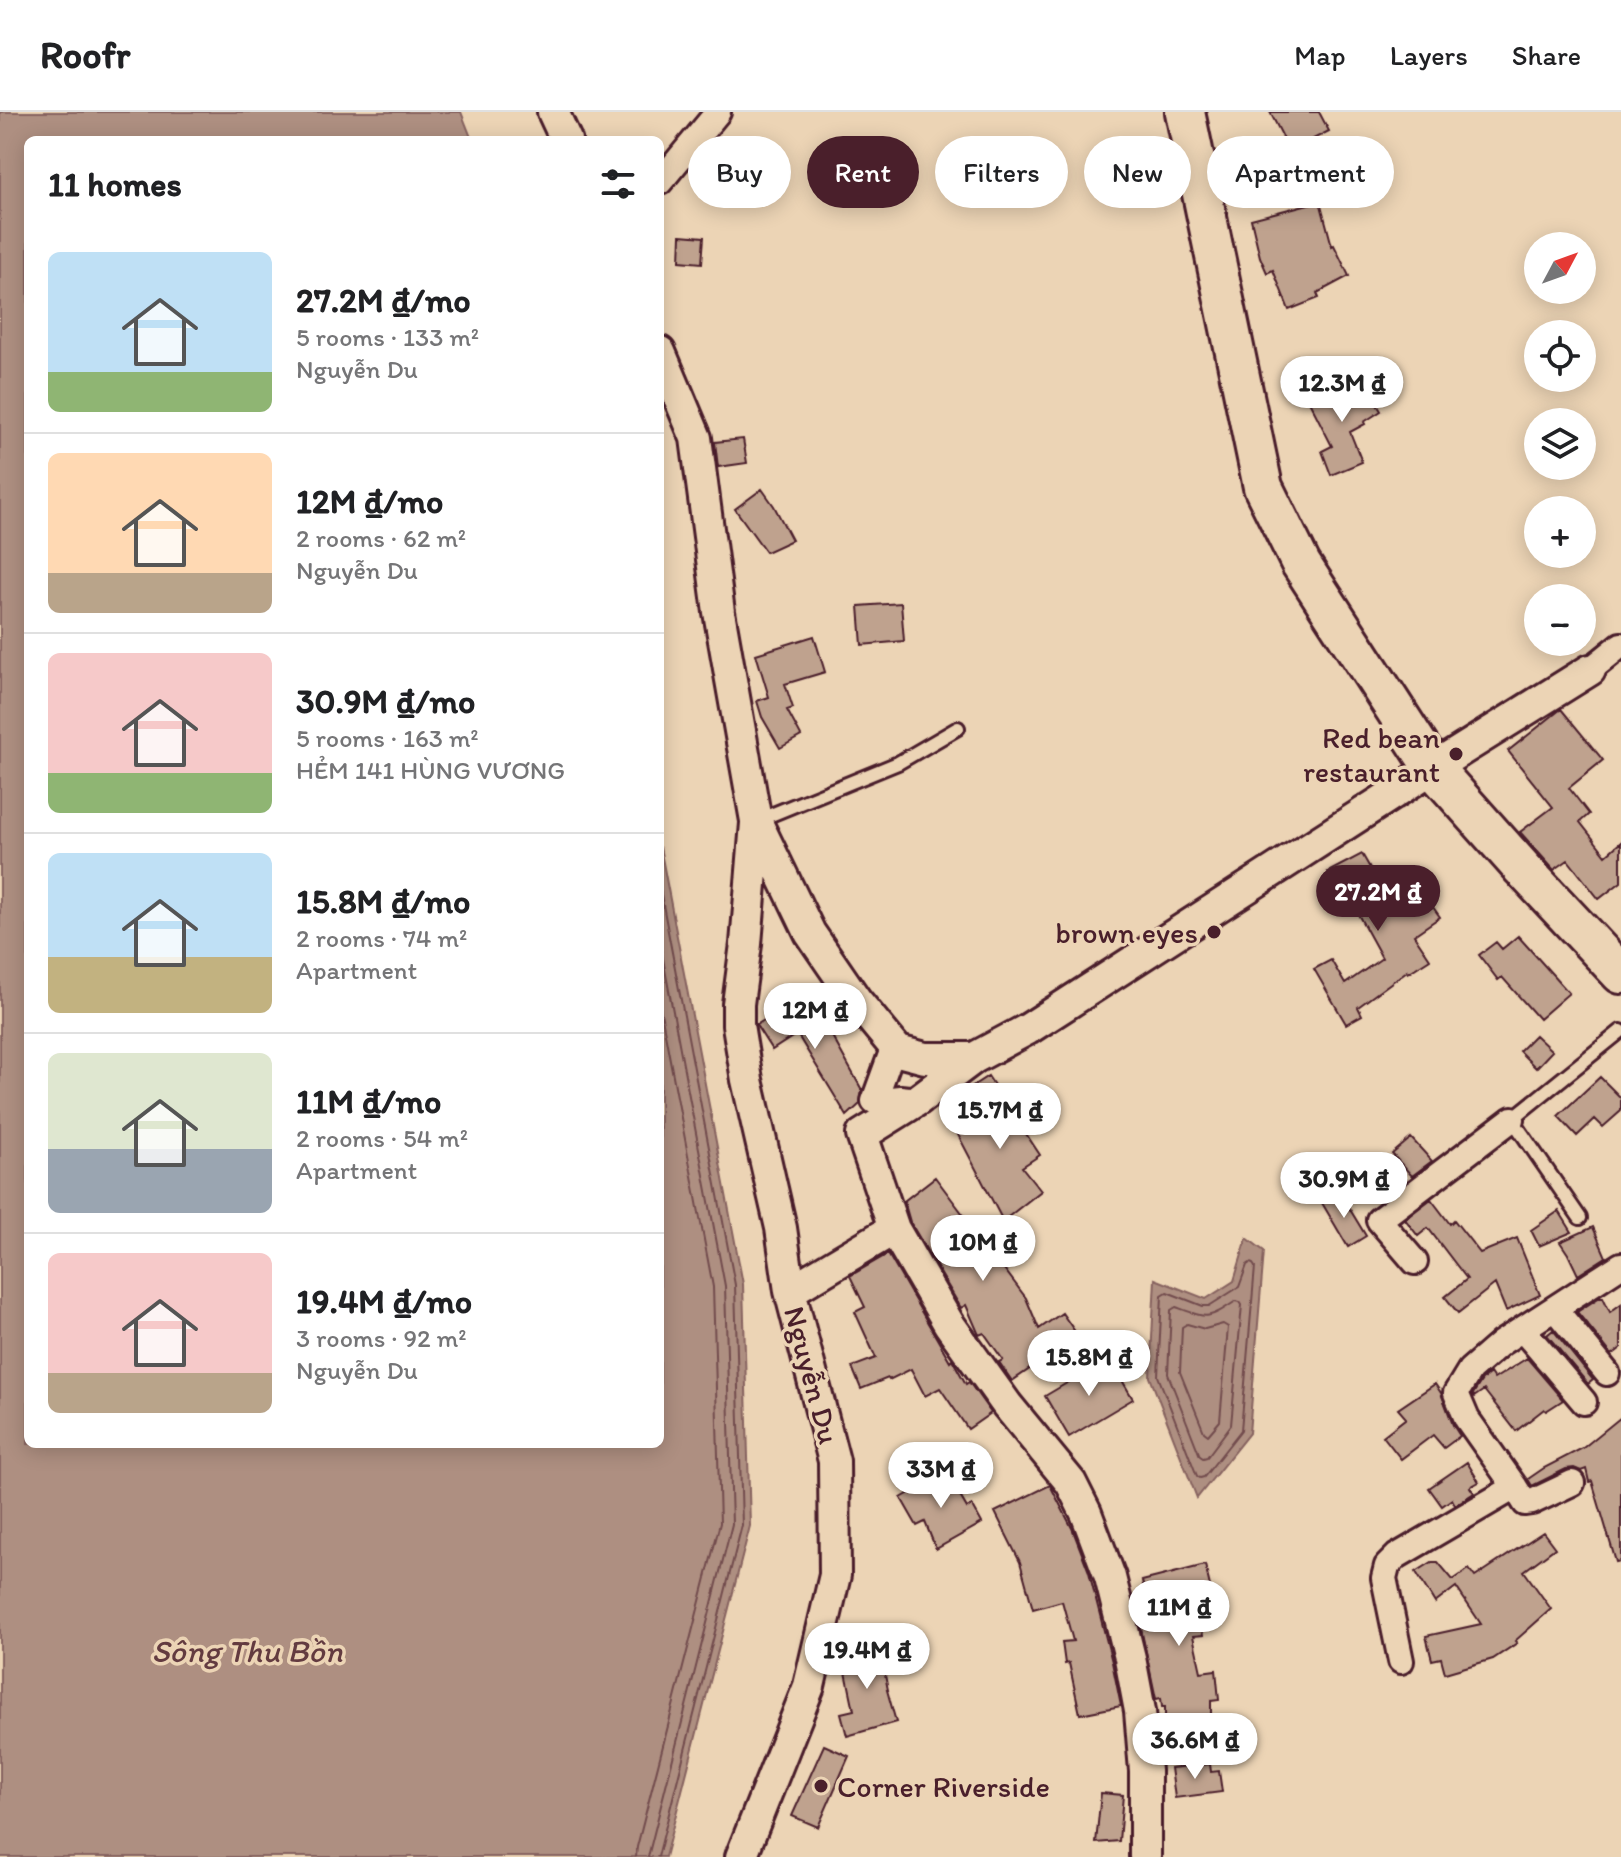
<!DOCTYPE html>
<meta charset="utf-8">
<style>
body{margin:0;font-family:Itim,sans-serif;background:#f6f6f6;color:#202124;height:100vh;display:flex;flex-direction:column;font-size:30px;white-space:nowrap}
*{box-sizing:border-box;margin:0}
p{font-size:26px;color:#757577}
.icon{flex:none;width:44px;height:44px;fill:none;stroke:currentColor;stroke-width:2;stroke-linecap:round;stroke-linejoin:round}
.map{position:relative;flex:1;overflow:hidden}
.details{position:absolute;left:24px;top:24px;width:640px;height:1312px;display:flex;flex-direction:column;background:#fff;border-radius:12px;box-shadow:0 4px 20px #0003}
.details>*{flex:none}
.banner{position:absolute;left:688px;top:24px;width:760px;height:72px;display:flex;gap:16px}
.needle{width:52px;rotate:49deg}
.buttons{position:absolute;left:1524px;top:120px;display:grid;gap:16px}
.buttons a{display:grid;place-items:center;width:72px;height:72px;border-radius:50%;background:#fff;box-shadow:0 4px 20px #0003;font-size:40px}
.price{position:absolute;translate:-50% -68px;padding:0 18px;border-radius:28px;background:#fff;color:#222;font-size:26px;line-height:52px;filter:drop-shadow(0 2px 4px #0008)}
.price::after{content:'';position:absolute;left:50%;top:48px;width:24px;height:18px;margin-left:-12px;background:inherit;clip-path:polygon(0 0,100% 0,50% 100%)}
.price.on{background:#4a1f2b;color:#fff}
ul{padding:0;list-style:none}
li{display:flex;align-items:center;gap:24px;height:200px;padding:0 24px}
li+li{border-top:2px solid #e0e0e0}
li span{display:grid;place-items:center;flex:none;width:224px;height:160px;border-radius:12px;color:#555}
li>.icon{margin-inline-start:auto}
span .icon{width:96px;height:96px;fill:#fffc;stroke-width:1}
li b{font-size:34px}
h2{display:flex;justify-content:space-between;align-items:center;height:96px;padding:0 24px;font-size:34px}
.chip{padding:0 28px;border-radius:36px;background:#fff;box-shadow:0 4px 20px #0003;font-size:28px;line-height:72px}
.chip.on{background:#4a1f2b;color:#fff}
header{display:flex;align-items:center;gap:48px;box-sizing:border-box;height:112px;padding:0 40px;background:#fff;border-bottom:2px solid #e0e0e0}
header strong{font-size:38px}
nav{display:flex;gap:44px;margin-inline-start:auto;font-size:28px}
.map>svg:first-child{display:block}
</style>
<header>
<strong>Roofr</strong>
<nav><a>Map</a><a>Layers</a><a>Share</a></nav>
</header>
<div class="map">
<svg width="1621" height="1745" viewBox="0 0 1621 1745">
<rect width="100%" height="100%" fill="#ecd4b5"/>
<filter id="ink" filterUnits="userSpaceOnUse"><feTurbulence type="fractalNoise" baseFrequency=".0125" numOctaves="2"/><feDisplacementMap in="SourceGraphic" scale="16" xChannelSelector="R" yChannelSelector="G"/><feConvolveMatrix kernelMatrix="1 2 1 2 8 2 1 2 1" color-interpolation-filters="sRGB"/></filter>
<g filter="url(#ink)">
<path fill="#ae8f81" stroke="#86625f" stroke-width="2" d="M 0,0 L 461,0 L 472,28 L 28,28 L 28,1332 L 660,1332 L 660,735 L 743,1172 L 750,1414 L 665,1745 L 0,1745 Z
M 1247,1126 L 1264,1139 L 1249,1321 L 1197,1386 L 1150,1265 L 1155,1167 L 1206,1187 L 1234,1169 Z"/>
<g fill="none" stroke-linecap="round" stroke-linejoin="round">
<path stroke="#724c4d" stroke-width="2" d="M 1250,1151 L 1253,1152 L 1255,1155 L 1241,1318 L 1204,1365 L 1200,1366 L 1197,1364 L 1158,1264 L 1162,1183 L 1167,1180 L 1203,1194 L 1209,1194 L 1239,1175 L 1247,1153 Z
M 1236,1189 L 1240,1190 L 1242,1193 L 1231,1313 L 1207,1345 L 1203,1346 L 1200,1344 L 1168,1262 L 1171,1198 L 1176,1195 C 1209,1207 1207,1208 1236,1189 Z
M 1187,1212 L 1205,1217 L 1223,1212 L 1228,1215 L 1220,1309 L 1208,1323 L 1204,1320 L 1180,1260 L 1182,1215 Z
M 636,1745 L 637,1735 L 720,1411 L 713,1175 L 660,895
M 648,1745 L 732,1412 L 725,1174 L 660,831
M 658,1745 L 742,1413 L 735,1173 L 660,777"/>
</g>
<path fill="#bfa28e" stroke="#4a1f2b" stroke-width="2" d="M 1270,0 L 1319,0 L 1329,19 L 1290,39 Z
M 1320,89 L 1332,134 L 1334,133 L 1349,164 L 1317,181 L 1319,186 L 1289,198 L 1273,158 L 1267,161 L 1260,145 L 1251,107 Z
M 681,123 L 704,125 L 702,151 L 680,149 Z
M 1343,269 L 1354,291 L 1370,281 L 1381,299 L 1364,310 L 1365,312 L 1350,320 L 1362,350 L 1331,363 L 1322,339 L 1332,334 L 1308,287 Z
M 743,327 L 747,351 L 718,355 L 715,330 Z
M 762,377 L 774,394 L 792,428 L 766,440 L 735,397 Z
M 901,491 L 904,529 L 862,533 L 859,494 Z
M 814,524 L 825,560 L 785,572 L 793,596 L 787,598 L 801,624 L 780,636 L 762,605 L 757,589 L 769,585 L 756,542 Z
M 1561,597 L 1603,648 L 1569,676 L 1589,702 L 1580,710 L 1606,743 L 1621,730 L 1621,770 L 1599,787 L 1568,748 L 1554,758 L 1520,720 L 1553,695 L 1508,639 Z
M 1362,742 L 1378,770 L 1401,758 L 1420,793 L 1428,788 L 1440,805 L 1414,823 L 1430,847 L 1408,861 L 1407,859 L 1358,895 L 1362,903 L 1346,912 L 1314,857 L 1331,848 L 1345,872 L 1382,846 L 1354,795 L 1350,798 L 1328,760 Z
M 1518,824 L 1569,881 L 1539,907 L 1502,865 L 1498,868 L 1479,843 L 1496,830 L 1502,837 Z
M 802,889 L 819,920 L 827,915 L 862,978 L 860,992 L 847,1004 L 797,922 L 772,938 L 756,913 L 784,896 L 785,898 Z
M 1535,923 L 1552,939 L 1536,956 L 1519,939 Z
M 988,964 L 1040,1043 L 1022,1055 L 1041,1079 L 1003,1109 L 955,1017 L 988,1000 L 971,975 Z
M 1600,965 L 1621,986 L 1621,999 L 1603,1015 L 1595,1007 L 1577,1024 L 1558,1004 Z
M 1411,1026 L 1432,1049 L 1412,1064 L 1392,1042 Z
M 935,1065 L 1026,1186 L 1039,1217 L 1062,1201 L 1078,1224 L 1012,1269 L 999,1250 L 1003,1248 L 984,1221 L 979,1223 L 966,1193 L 961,1196 L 910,1110 L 904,1089 Z
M 1340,1081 L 1366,1124 L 1348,1135 L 1322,1091 Z
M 1431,1087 L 1450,1112 L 1454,1108 L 1480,1141 L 1517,1126 L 1540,1183 L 1506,1199 L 1495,1172 L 1458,1201 L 1445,1185 L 1467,1167 L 1428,1116 L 1418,1124 L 1405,1107 Z
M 1559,1099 L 1572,1120 L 1539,1134 L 1531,1118 Z
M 1593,1115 L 1606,1145 L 1578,1163 L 1568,1142 L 1560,1130 Z
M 888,1142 L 950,1249 L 952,1247 L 966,1272 L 969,1270 L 991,1301 L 968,1317 L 940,1276 L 925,1284 L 911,1257 L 889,1268 L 888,1266 L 861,1277 L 852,1255 L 876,1246 L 855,1200 L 865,1195 L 850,1164 Z
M 1600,1185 L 1603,1185 L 1610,1200 L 1621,1192 L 1621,1236 L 1612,1243 L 1577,1200 Z
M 1553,1218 L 1593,1268 L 1588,1272 L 1547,1223 Z
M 1109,1246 L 1133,1287 L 1069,1325 L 1045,1284 Z
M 1527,1246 L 1563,1288 L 1546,1299 L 1544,1297 L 1516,1319 L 1484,1278 L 1474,1285 L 1473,1282 L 1482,1268 L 1490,1261 L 1494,1267 Z
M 1435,1272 L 1441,1281 L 1453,1313 L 1460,1324 L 1444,1336 L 1433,1323 L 1401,1347 L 1383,1324 L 1406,1306 L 1398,1297 Z
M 1621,1305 L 1621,1449 L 1616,1450 L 1592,1369 L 1589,1370 L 1586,1357 L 1581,1359 L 1574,1356 L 1566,1357 L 1532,1374 L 1528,1367 L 1544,1356 L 1583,1336 Z
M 1467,1350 L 1479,1370 L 1470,1375 L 1474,1381 L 1455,1393 L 1452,1387 L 1442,1394 L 1429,1376 Z
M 946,1360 L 967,1396 L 972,1393 L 982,1411 L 936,1437 L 925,1410 L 917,1414 L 901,1386 Z
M 1050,1373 L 1072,1416 L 1089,1460 L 1112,1550 L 1121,1594 L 1080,1602 L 1069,1551 L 1065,1552 L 1062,1530 L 1073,1529 L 1062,1489 L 1033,1497 L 1020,1450 L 995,1400 Z
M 1543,1420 L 1555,1436 L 1524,1459 L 1551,1497 L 1515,1529 L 1517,1531 L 1493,1547 L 1445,1561 L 1441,1546 L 1432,1548 L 1426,1524 L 1481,1512 L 1456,1475 L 1435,1491 L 1416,1460 L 1432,1450 L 1438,1450 L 1453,1468 L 1469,1457 L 1475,1465 Z
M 1205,1453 L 1213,1487 L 1198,1490 L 1203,1523 L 1193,1524 L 1201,1560 L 1216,1558 L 1219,1588 L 1211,1589 L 1211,1618 L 1165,1617 L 1165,1595 L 1162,1595 L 1161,1586 L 1156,1587 L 1139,1507 L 1151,1505 L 1142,1469 Z
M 879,1533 L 888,1578 L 887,1578 L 896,1610 L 847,1624 L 841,1601 L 854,1598 L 842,1541 Z
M 824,1633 L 849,1644 L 818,1715 L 792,1704 Z
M 1210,1652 L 1211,1660 L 1219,1659 L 1222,1680 L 1175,1686 L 1171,1656 Z
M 1101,1681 L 1123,1683 L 1119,1729 L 1096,1731 Z"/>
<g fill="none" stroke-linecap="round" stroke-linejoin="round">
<defs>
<path id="service" d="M 756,709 L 898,651 L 958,616
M 1580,1106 L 1512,1007 L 1621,919"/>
<path id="minor" d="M 660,70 L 718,0
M 1590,558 L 1621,533
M 894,934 L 874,989 L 900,986 L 918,988
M 1415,1150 L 1379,1108 L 1512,1007
M 1555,1197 L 1607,1261
M 1523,1218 L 1584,1290
M 1515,1375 L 1525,1391 L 1532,1390 L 1572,1371
M 1401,1549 L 1384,1466 L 1387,1454 L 1397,1444 L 1515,1375 L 1467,1307 L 1456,1281 L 1470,1258 L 1501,1231 L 1621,1153"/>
<path id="tertiary" d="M 553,0 L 566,28
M 660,240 L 696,326 L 719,500 L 756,709 L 810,821 L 856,888 L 898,939 L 925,946 L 974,946
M 756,711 L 746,832 L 738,892 L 738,913 L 747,968 L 781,1116 L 790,1179
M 894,1117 L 949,1212 L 1007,1293 L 1071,1371 L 1086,1401 L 1110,1465 L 1130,1546 L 1140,1599 L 1145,1659 L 1145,1745
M 741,1745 L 809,1574 L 835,1463 L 834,1349 L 790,1179 L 894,1117 L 862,1023 L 918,988 L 974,946 L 1028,917 L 1433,656 L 1590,558"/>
<path id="primary" d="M 1185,0 L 1263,375 L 1301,452 L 1433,656 L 1522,756 L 1621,862"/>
</defs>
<use href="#service" stroke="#4a1f2b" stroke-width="18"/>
<use href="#minor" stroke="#4a1f2b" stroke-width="30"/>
<use href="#tertiary" stroke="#4a1f2b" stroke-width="36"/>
<use href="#primary" stroke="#4a1f2b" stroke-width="44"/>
<use href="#service" stroke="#ecd4b5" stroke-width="12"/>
<use href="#minor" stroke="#ecd4b5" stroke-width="24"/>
<use href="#tertiary" stroke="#ecd4b5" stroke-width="30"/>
<use href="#primary" stroke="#ecd4b5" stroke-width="38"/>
</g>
</g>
<g fill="#4a1f2b" stroke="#ecd4b5" stroke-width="3">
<circle cx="1456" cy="642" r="8"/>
<circle cx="1214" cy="820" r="8"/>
<circle cx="821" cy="1674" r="8"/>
</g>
<g text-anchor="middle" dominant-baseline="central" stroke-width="7" stroke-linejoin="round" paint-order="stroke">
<g font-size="30" fill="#4a1f2b" stroke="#ecd4b5" text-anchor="end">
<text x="1440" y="625">Red bean<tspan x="1440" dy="34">restaurant</tspan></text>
<text x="1198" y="820">brown eyes</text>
<text x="837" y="1674" text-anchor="start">Corner Riverside</text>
</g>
<g font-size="30" fill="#4a1f2b" stroke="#ecd4b5">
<text transform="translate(812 1263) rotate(75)">Nguyễn Du</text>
</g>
<g font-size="32" font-style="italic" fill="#633b40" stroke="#ecd4b5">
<text x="247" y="1539">Sông Thu Bồn</text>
</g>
</g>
</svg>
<div class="buttons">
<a><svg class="needle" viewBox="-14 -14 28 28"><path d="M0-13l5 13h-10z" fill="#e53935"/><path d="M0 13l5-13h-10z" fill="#757577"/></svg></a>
<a><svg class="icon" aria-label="locate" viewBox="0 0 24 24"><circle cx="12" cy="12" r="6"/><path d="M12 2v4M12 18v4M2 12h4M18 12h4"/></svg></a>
<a><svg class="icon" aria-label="layers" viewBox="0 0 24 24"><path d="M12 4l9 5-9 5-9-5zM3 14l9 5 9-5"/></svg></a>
<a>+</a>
<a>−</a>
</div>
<b class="price" style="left:1342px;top:312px">12.3M ₫</b>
<b class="price on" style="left:1378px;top:821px">27.2M ₫</b>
<b class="price" style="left:815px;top:939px">12M ₫</b>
<b class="price" style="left:1000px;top:1039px">15.7M ₫</b>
<b class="price" style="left:1344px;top:1108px">30.9M ₫</b>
<b class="price" style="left:983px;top:1171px">10M ₫</b>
<b class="price" style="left:1089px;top:1286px">15.8M ₫</b>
<b class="price" style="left:941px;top:1398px">33M ₫</b>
<b class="price" style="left:1179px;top:1536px">11M ₫</b>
<b class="price" style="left:867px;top:1579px">19.4M ₫</b>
<b class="price" style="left:1195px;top:1669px">36.6M ₫</b>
<div class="banner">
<a class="chip">Buy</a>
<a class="chip on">Rent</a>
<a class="chip">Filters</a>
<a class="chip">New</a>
<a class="chip">Apartment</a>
</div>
<section class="details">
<h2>11 homes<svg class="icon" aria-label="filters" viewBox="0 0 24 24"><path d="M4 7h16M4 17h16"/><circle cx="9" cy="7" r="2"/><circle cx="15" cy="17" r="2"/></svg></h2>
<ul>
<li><span style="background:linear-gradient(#bfe0f5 75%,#8fb573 0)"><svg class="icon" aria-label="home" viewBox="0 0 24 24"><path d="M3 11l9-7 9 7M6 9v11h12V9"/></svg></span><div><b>27.2M ₫/mo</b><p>5 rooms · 133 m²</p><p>Nguyễn Du</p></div></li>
<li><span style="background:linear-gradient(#ffd9b3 75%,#b9a48a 0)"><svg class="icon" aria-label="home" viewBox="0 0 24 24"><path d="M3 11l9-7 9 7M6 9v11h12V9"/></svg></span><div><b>12M ₫/mo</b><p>2 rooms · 62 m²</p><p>Nguyễn Du</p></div></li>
<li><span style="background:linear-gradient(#f6c9c9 75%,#8fb573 0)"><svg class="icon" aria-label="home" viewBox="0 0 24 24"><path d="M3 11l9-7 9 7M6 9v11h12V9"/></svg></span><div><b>30.9M ₫/mo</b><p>5 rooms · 163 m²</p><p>HẺM 141 HÙNG VƯƠNG</p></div></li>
<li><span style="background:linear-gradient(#bfe0f5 65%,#c2b280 0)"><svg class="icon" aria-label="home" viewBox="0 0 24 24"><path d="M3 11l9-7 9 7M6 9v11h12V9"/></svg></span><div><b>15.8M ₫/mo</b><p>2 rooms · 74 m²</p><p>Apartment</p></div></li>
<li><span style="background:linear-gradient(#dfe7d0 60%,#9aa5b1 0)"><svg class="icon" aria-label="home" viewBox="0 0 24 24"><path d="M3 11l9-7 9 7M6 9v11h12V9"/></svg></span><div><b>11M ₫/mo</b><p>2 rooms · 54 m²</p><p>Apartment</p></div></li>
<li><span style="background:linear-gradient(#f6c9c9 75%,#b9a48a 0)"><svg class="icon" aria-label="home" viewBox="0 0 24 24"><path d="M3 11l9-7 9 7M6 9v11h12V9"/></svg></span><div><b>19.4M ₫/mo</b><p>3 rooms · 92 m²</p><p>Nguyễn Du</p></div></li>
</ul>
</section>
</div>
